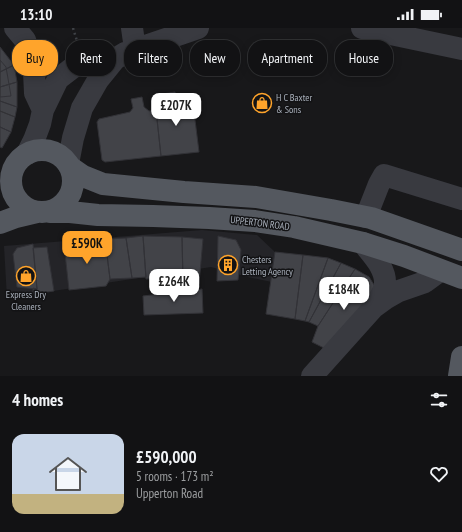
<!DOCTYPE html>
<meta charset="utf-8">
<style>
body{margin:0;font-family:"PT Sans Narrow",sans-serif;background:#1f2022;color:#f1f3f6;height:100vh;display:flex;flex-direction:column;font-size:15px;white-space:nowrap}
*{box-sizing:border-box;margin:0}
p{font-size:13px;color:#9c9ea0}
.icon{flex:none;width:22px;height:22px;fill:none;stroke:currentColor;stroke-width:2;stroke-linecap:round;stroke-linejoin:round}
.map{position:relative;height:348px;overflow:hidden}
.sheet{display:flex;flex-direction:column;background:#121214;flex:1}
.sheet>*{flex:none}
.banner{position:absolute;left:12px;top:12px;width:438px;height:36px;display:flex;gap:8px}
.price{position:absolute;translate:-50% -34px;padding:0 9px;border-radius:8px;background:#fff;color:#222;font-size:13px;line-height:26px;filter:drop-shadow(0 1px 2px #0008)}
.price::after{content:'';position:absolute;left:50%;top:24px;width:12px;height:9px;margin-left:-6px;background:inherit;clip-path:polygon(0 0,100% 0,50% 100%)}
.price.active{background:#ffa42b;color:#111}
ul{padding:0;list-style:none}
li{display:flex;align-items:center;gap:12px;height:100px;padding:0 12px}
li span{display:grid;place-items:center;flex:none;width:112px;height:80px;border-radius:12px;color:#555}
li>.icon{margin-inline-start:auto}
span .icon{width:48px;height:48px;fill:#fffc;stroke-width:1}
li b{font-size:17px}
h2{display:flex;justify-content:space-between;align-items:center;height:48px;padding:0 12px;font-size:17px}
.tag{padding:0 14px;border-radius:16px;background:#121214;box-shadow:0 2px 10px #0003,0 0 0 1px #313234;font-size:14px;line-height:36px}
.tag.active{background:#ffa42b;color:#111}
.status{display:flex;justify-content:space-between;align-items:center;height:28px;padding:0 20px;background:#121214;direction:ltr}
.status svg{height:11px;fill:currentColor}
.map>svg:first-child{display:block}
</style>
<div class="status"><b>13:10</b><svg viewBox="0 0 49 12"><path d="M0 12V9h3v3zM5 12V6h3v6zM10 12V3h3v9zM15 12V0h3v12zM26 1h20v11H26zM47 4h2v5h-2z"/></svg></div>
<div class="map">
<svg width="462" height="348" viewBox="0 0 462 348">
<rect width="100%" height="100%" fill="#18181a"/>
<path fill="#242428" d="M 202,202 L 257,207 L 275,224 L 328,230 L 355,241 L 339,268 L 248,249 L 211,239 L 7,270 L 4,218 Z"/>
<path fill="#424348" stroke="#323237" d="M 0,19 L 14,37 L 0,44 Z
M 0,32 L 6,39 L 11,68 L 0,69 Z
M 14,37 L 17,54 L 0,59 L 0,44 Z
M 17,54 L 17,79 L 0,73 L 0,59 Z
M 175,64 L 177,79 L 193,76 L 199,124 L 161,128 L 156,82 L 158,82 L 156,67 Z
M 142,69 L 144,79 L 149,83 L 156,82 L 161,128 L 105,134 L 102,132 L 97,94 L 99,91 L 130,84 L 133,80 L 131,71 Z
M 0,73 L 17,79 L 15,89 L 0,83 Z
M 0,83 L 15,89 L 11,104 L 0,99 Z
M 0,99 L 11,104 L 2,120 L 0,119 Z
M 143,208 L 182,209 L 183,250 L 146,251 Z
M 143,208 L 146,249 L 132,250 L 126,210 Z
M 218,208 L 236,212 L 241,222 L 238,252 L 217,253 Z
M 182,209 L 203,211 L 199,256 L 183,256 Z
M 126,210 L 132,250 L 110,251 L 105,211 Z
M 105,211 L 110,251 L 106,258 L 69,262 L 64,216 Z
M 33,216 L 37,261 L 17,259 L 13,226 L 17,220 Z
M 47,219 L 54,263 L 33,266 L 33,260 L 37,261 L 33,220 Z
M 275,224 L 303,227 L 295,291 L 266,286 Z
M 303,227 L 328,230 L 305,293 L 295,291 Z
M 328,230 L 341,235 L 309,294 L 305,293 Z
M 341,235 L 355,241 L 318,298 L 309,294 Z
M 355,241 L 369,249 L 376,260 L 332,324 L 312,314 L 318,298 Z
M 202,261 L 203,285 L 144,287 L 143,268 Z"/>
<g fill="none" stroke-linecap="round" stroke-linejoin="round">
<path stroke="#3f4247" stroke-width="2.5" stroke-dasharray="2 3" stroke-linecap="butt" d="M 73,0 L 77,13"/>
<path stroke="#393a40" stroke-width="22" d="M 15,0 L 25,12 L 30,27 L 34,44 L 35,65 L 43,82
M 132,0 L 135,21
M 362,0 L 462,21
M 27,126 L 34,112 L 40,96 L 43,82 L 58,51 L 71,41 L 84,33 L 99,30 L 115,31
M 68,136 L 73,110 L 82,80 L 98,52 L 115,31 L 125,25 L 198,0
M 366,189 L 379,156 L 384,147 L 462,171
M 363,215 C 372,227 386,240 385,256 C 384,265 378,272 374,279
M 312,348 L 374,279 L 385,271 L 399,263 L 425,254 L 440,243"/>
<path stroke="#54585f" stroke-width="22" d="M11 153a31 31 0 1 1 62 0a31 31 0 1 1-62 0Z
M 70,139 L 83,148 L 103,156 L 184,164 L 256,169 L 331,182 L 371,190 L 462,222
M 50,184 L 70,184 L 98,187 L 153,188 L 209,190 L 255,193 L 294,199 L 363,215 L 404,228 L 462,250
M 0,195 L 16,189 L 37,184
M 459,348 L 462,329"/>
</g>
<defs>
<symbol id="shop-ring" viewBox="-11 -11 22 22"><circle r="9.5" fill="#131315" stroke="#ffa42b" stroke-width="1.5"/><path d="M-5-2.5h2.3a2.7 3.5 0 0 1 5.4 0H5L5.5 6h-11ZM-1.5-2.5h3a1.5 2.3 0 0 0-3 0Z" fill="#ffa42b"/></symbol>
<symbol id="building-ring" viewBox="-11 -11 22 22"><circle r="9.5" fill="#131315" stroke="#ffa42b" stroke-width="1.5"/><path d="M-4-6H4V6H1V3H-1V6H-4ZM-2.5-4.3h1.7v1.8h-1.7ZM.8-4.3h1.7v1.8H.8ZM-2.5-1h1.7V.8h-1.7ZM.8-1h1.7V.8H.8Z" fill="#ffa42b"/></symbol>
</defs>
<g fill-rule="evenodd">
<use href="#shop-ring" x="251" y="64" width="22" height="22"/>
<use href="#building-ring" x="217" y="226" width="22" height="22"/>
<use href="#shop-ring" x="15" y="237" width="22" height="22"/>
</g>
<g text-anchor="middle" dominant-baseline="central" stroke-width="3" stroke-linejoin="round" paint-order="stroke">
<g font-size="10" fill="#a9b0bb" stroke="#131315" text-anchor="start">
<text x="276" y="69">H C Baxter<tspan x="276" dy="12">&amp; Sons</tspan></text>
<text x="242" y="231">Chesters<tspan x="242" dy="12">Letting Agency</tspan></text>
<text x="26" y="266" text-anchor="middle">Express Dry<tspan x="26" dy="12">Cleaners</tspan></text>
</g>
<g font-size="10" fill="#a9b0bb" stroke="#131315">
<text transform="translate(260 195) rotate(7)">UPPERTON ROAD</text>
</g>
</g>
</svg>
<b class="price" style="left:176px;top:99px">£207K</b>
<b class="price active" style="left:87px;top:237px">£590K</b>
<b class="price" style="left:174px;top:275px">£264K</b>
<b class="price" style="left:344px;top:283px">£184K</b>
<div class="banner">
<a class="tag active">Buy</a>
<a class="tag">Rent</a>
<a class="tag">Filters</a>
<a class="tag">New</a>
<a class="tag">Apartment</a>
<a class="tag">House</a>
</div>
</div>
<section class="sheet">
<h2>4 homes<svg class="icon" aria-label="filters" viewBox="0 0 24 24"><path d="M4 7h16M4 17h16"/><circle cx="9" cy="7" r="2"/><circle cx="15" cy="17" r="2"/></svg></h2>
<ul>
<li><span style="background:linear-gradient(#c9d6e8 75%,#c2b280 0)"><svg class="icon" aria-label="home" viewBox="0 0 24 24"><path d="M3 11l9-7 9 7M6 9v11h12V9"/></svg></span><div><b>£590,000</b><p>5 rooms · 173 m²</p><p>Upperton Road</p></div><svg class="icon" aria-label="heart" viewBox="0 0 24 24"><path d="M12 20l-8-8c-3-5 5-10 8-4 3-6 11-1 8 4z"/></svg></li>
</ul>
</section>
